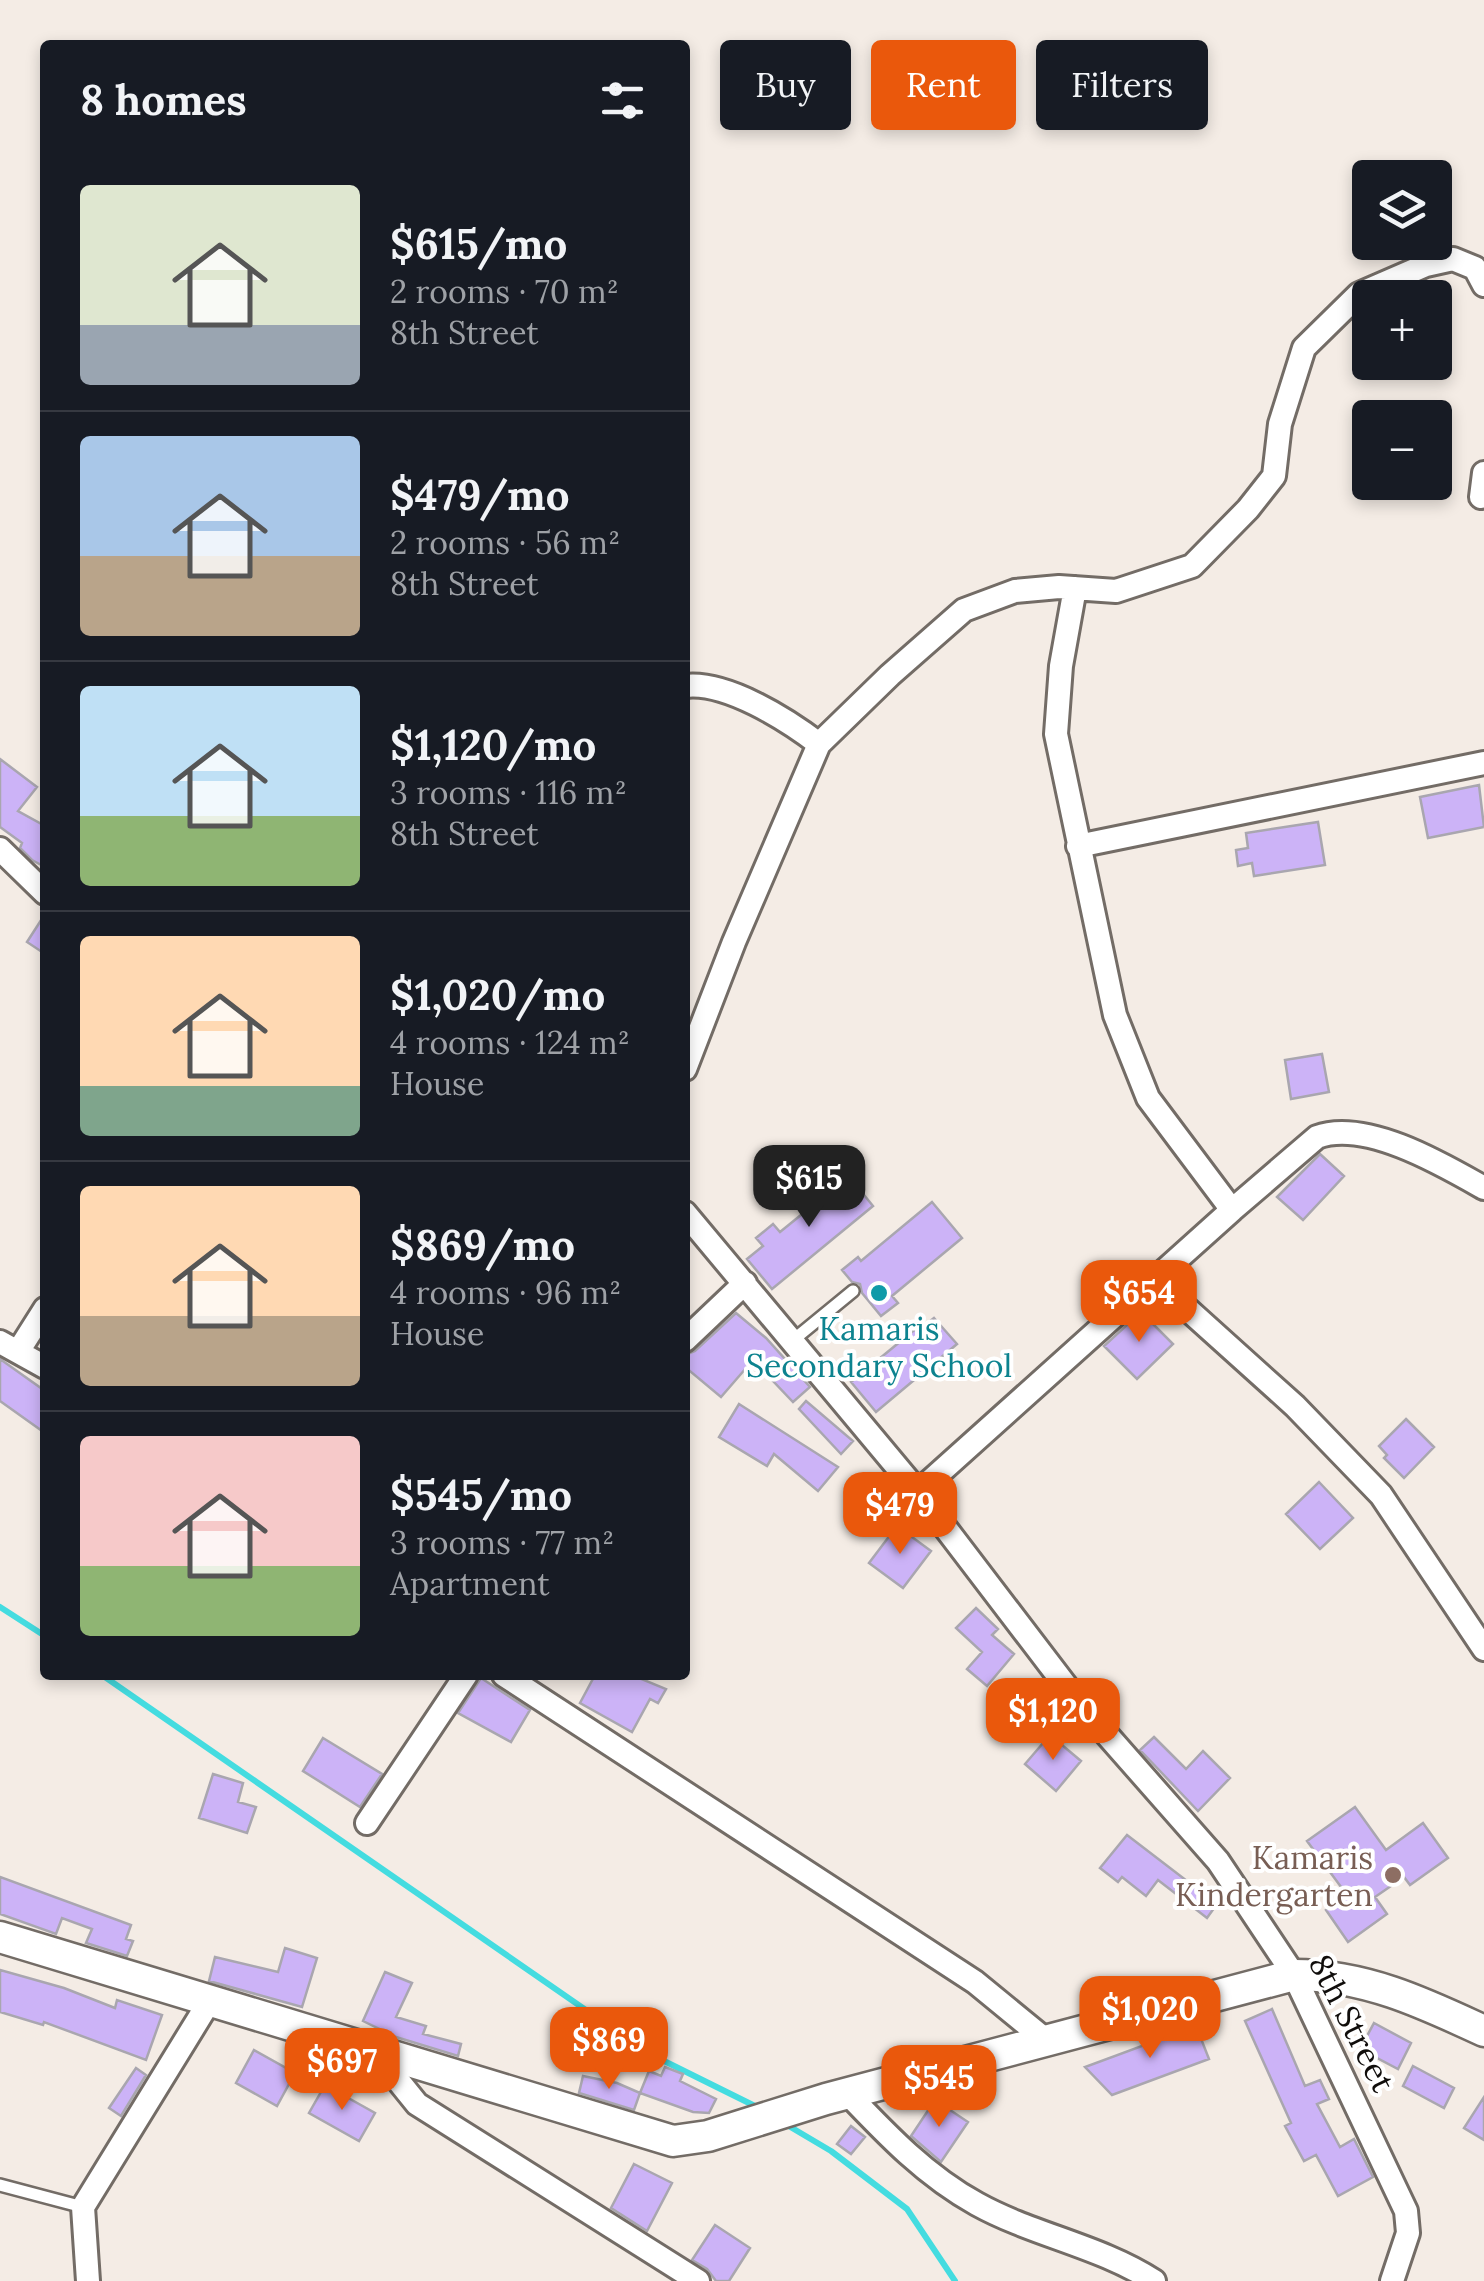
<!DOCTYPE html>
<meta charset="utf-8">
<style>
body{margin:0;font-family:Lora,serif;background:#242831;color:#f1f3f6;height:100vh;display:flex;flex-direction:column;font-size:38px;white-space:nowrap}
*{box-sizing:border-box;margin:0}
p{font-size:32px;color:#9ea1a6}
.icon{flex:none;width:55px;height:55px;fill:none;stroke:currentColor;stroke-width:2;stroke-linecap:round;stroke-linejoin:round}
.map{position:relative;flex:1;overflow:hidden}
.drawer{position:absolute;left:40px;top:40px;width:650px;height:1640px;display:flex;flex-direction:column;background:#171b24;border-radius:10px;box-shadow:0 5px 15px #0003}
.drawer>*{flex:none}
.banner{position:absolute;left:720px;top:40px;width:612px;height:90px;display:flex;gap:20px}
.tools{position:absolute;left:1352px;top:160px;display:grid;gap:20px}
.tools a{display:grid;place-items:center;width:100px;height:100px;border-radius:10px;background:#171b24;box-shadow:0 5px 15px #0003;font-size:50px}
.price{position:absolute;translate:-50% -85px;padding:0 22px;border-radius:20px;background:#ea580c;color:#fff;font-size:32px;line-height:65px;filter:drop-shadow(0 2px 5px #0008)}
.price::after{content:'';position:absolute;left:50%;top:60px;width:30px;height:22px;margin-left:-15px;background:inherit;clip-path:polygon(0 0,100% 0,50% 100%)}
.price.selected{background:#222;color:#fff}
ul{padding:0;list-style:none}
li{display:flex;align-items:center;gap:30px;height:250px;padding:0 40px}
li+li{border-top:2px solid #363941}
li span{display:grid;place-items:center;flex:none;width:280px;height:200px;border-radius:10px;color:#555}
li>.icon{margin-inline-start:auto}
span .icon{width:120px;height:120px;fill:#fffc;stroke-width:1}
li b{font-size:42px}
h2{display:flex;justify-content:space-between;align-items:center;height:120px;padding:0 40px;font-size:42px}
.pill{padding:0 35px;border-radius:10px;background:#171b24;box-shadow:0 5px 15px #0003;font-size:35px;line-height:90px}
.pill.selected{background:#ea580c;color:#fff}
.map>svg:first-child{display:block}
</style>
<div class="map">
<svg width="1484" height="2281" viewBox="0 0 1484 2281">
<rect width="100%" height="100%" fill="#f4ece5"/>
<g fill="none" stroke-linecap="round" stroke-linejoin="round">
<path stroke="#44dce0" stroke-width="6" d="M 0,1607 L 45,1636
M 102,1675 L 648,2053 L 759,2108
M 782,2122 L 831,2151 L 907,2209 L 955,2281"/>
</g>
<path fill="#ccb3f7" stroke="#a9a6af" stroke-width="2.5" d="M 0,759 L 37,787 L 18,811 L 45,826 L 45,867 L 32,860 L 20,848 L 22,843 L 0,827 Z
M 1479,785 L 1484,827 L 1428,838 L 1420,797 Z
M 1318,822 L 1325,865 L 1254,876 L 1252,863 L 1238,866 L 1236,850 L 1248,848 L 1246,833 Z
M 45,914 L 45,954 L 27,942 Z
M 1322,1054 L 1329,1092 L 1291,1099 L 1285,1060 Z
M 1320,1154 L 1344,1176 L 1303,1220 L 1277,1197 Z
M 847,1174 L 873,1206 L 772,1289 L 747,1259 L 763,1246 L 756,1238 L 773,1224 L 780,1232 L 812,1206 L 803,1196 L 821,1180 L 829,1189 Z
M 932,1202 L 962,1238 L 892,1296 L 898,1303 L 881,1316 L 862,1293 L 860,1284 L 852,1282 L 842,1270 L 858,1257 L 861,1261 Z
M 1141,1312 L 1173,1344 L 1137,1379 L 1104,1346 Z
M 736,1313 L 766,1338 L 810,1387 L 793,1402 L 753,1360 L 721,1397 L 685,1367 L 685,1355 L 695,1351 Z
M 934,1318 L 957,1344 L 876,1412 L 851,1382 L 918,1327 L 920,1329 Z
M 0,1359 L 45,1391 L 45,1433 L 0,1401 Z
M 806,1401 L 853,1441 L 841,1454 L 799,1409 Z
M 739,1404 L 838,1467 L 818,1491 L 774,1454 L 767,1466 L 719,1437 Z
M 1406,1419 L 1434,1447 L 1404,1478 L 1384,1458 L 1387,1455 L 1379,1446 Z
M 1319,1482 L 1353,1518 L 1320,1549 L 1286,1514 Z
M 897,1526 L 931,1551 L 903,1588 L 869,1563 Z
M 976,1608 L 998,1629 L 992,1635 L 1014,1654 L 987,1686 L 967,1669 L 982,1652 L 956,1628 Z
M 595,1675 L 632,1675 L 666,1689 L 658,1703 L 650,1699 L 632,1732 L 580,1703 Z
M 481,1678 L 530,1710 L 511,1742 L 458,1713 Z
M 1050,1735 L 1081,1761 L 1056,1791 L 1025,1764 Z
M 1154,1737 L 1186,1769 L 1203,1751 L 1230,1778 L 1198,1811 L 1140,1750 Z
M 323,1738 L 382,1774 L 360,1807 L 303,1771 Z
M 213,1774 L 243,1783 L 238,1802 L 256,1807 L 247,1833 L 199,1818 Z
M 1355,1807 L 1386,1850 L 1423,1823 L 1448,1858 L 1410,1885 L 1404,1877 L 1375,1897 L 1387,1914 L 1348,1942 L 1326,1910 L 1347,1895 L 1307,1841 Z
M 1127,1835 L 1217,1904 L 1207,1918 L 1158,1880 L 1146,1896 L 1122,1877 L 1118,1882 L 1100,1868 Z
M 0,1877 L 131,1925 L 126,1939 L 133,1941 L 127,1956 L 86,1943 L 92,1929 L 62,1918 L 56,1934 L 0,1914 Z
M 285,1948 L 317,1958 L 302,2007 L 209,1981 L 215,1957 L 278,1972 Z
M 0,1970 L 64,1988 L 115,2008 L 117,2000 L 162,2015 L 146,2060 L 44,2022 L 43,2025 L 0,2012 Z
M 385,1972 L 412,1983 L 396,2017 L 426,2026 L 423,2034 L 461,2044 L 458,2056 L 396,2037 L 363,2021 Z
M 1272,2009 L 1305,2086 L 1320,2080 L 1329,2099 L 1317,2104 L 1340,2147 L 1354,2139 L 1373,2177 L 1338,2196 L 1316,2155 L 1304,2161 L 1285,2126 L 1291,2123 L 1245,2021 Z
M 1374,2023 L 1411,2043 L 1398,2069 L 1360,2049 Z
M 1196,2026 L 1209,2059 L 1112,2095 L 1085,2067 Z
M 254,2050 L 295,2073 L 277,2106 L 236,2083 Z
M 1413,2066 L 1454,2088 L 1444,2108 L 1403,2086 Z
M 665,2067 L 683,2074 L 680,2081 L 716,2099 L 709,2113 L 693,2112 L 640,2093 L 649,2071 L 661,2076 Z
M 136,2068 L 146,2075 L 121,2116 L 109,2108 Z
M 583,2076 L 617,2083 L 640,2093 L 634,2110 L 579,2093 Z
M 325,2085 L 375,2113 L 359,2141 L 309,2113 Z
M 1484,2097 L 1484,2140 L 1464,2128 Z
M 935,2100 L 968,2122 L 941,2162 L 911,2136 Z
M 851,2126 L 865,2137 L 851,2154 L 837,2144 Z
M 634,2164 L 672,2183 L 647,2231 L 611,2208 Z
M 715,2225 L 750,2248 L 729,2281 L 716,2281 L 707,2269 L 692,2260 Z"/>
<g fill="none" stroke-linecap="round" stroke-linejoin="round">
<defs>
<path id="lane" d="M 792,1341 L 853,1291
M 0,2185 L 83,2207"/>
<path id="street" d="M 1481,497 L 1484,473
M 685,686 C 726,681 786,719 819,744 L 734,942 L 685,1069
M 819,744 L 890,675 L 964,610 L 1015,591 L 1059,587 L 1116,591 L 1192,566 L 1248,509 L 1274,476 L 1280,424 L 1304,348 L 1359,294 L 1426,265 L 1453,259 L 1475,268 L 1484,285
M 1078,846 L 1484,763
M 0,849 L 45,893
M 1232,1210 L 1317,1137 C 1365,1119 1442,1164 1484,1188
M 685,1213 L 918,1492 L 1079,1703 L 1218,1861 L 1294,1975 L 1406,2211 L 1408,2233 L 1392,2281
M 1154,1279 L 1295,1406 L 1381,1495 L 1484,1649
M 685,1340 L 745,1283
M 0,1342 L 45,1367
M 19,1350 L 45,1309
M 918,1492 L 1232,1210 L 1148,1098 L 1115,1015 L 1056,734 L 1061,666 L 1075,588
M 504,1675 L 975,1982 L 1047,2041
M 367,1823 L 466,1675
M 401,2058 L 396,2078 L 417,2104 L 698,2281
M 848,2094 C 887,2135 926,2176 977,2204 C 1033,2235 1100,2246 1154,2281
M 88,2281 L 83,2207 L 209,2002"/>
<path id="secondary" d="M 0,1937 L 673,2141 L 708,2136 L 826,2099 L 1294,1975 C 1364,1975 1422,2002 1484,2031"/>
</defs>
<use href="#lane" stroke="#736c66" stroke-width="16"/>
<use href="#street" stroke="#736c66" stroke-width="28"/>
<use href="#secondary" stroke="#736c66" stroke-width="35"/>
<use href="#lane" stroke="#fff" stroke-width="11"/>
<use href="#street" stroke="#fff" stroke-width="22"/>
<use href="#secondary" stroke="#fff" stroke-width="30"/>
</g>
<circle fill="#0f9aa8" stroke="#fff" stroke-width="4" cx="879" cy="1293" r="10"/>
<circle fill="#8d6e63" stroke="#fff" stroke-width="4" cx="1393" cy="1875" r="10"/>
<g text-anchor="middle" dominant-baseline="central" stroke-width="8" stroke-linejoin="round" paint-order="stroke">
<g font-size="32" fill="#0d838f" stroke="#fff">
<text x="879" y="1328">Kamaris<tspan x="879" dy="37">Secondary School</tspan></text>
</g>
<g font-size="32" fill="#785e54" stroke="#fff" text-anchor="end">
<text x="1373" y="1857">Kamaris<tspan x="1373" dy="37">Kindergarten</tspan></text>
</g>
<g font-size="32" fill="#100d0b" stroke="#fff">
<text transform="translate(1352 2023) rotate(63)">8th Street</text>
</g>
</g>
</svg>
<div class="tools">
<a><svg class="icon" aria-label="layers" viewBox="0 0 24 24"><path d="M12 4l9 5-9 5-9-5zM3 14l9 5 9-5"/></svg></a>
<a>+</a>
<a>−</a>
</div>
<b class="price selected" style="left:809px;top:1230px">$615</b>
<b class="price" style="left:1139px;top:1345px">$654</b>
<b class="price" style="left:900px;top:1557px">$479</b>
<b class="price" style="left:1053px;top:1763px">$1,120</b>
<b class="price" style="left:1150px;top:2061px">$1,020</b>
<b class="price" style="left:609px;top:2092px">$869</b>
<b class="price" style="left:342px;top:2113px">$697</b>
<b class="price" style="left:939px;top:2130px">$545</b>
<div class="banner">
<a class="pill">Buy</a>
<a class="pill selected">Rent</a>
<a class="pill">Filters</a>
</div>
<section class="drawer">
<h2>8 homes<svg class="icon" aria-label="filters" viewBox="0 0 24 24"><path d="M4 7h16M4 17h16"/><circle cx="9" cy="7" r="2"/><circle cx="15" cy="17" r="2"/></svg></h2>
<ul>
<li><span style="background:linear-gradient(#dfe7d0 70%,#9aa5b1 0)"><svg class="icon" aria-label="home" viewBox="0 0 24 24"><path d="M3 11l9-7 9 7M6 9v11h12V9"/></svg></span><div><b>$615/mo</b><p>2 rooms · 70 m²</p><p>8th Street</p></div></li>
<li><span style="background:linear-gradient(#a9c7e8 60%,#b9a48a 0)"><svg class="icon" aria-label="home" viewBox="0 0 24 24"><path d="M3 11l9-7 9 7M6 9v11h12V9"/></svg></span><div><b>$479/mo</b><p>2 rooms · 56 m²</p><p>8th Street</p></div></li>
<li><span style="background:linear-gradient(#bfe0f5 65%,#8fb573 0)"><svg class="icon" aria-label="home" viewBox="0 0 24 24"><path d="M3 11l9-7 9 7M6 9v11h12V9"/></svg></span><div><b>$1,120/mo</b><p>3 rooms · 116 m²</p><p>8th Street</p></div></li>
<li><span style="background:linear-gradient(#ffd9b3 75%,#7fa58c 0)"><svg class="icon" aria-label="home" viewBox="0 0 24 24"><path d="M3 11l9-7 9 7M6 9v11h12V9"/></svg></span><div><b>$1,020/mo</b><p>4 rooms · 124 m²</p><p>House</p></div></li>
<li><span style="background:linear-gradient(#ffd9b3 65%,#b9a48a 0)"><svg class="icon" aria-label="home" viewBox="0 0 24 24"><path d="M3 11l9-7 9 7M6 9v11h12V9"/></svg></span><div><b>$869/mo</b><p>4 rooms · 96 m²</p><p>House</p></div></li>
<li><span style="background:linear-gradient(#f6c9c9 65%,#8fb573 0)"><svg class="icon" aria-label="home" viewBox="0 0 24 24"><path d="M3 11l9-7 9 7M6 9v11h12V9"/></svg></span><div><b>$545/mo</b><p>3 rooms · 77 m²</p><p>Apartment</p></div></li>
</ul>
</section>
</div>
